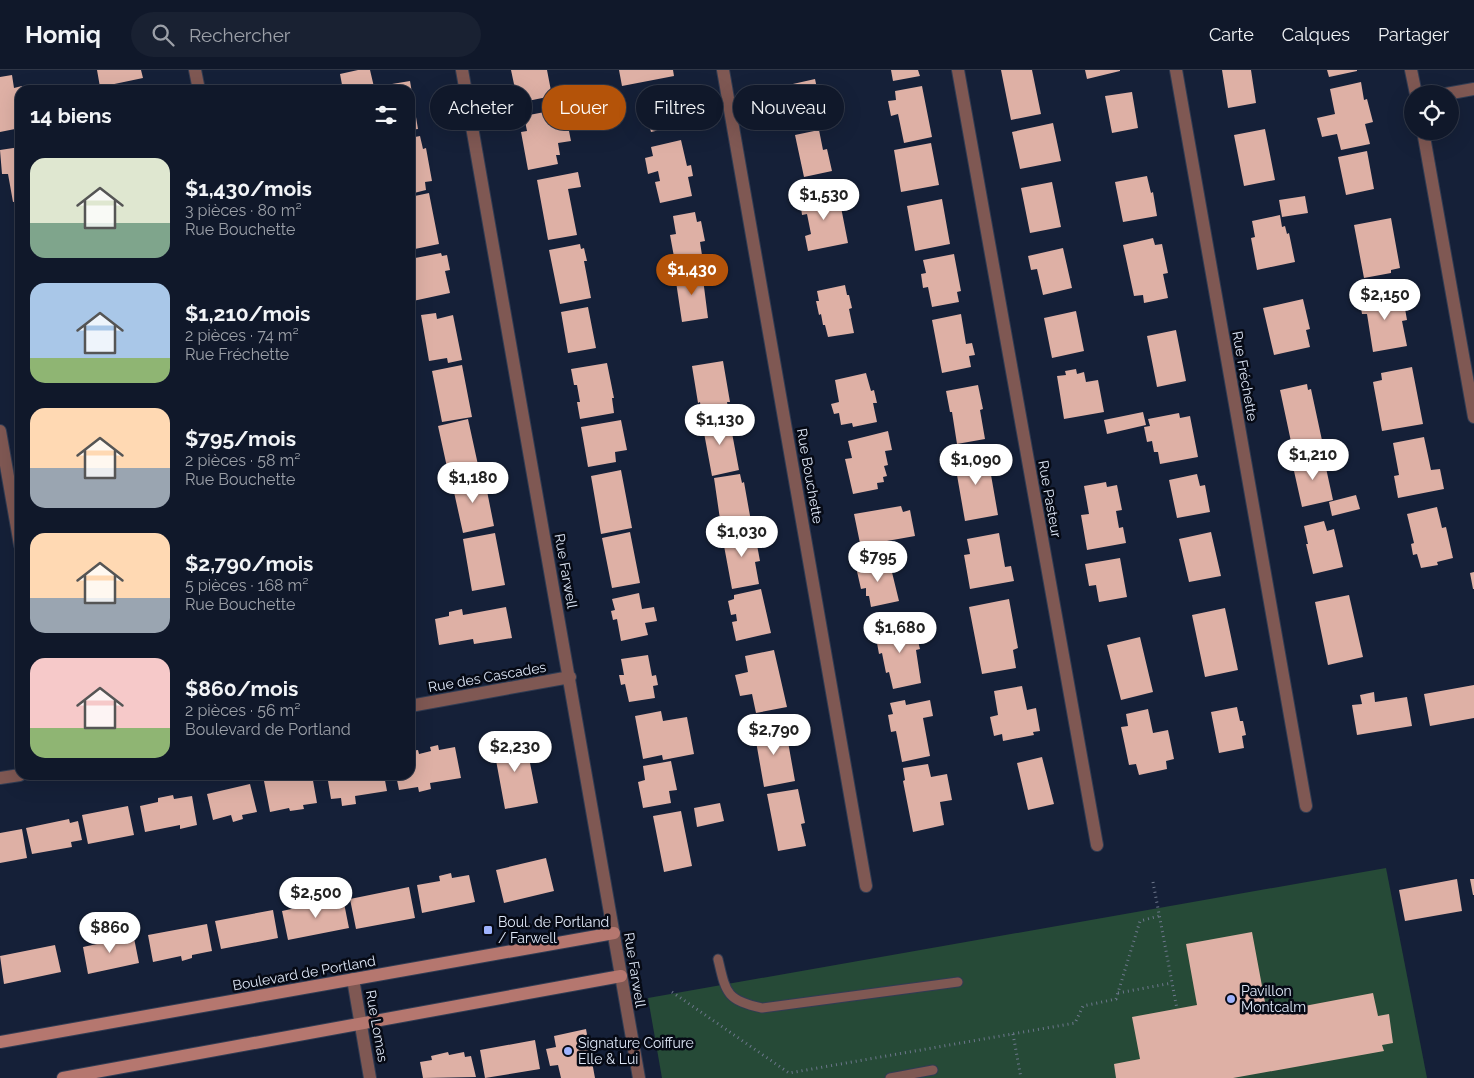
<!DOCTYPE html>
<html lang="fr">
<meta charset="utf-8">
<style>
body{margin:0;font-family:Raleway,sans-serif;background:#192132;color:#f1f3f6;height:100vh;display:flex;flex-direction:column;font-size:19px;white-space:nowrap}
*{box-sizing:border-box;margin:0}
p{font-size:16px;color:#9ca0a8}
.icon{flex:none;width:28px;height:28px;fill:none;stroke:currentColor;stroke-width:2;stroke-linecap:round;stroke-linejoin:round}
.map{position:relative;flex:1;overflow:hidden}
.details{position:absolute;left:15px;top:15px;width:400px;height:695px;display:flex;flex-direction:column;background:#10182a;border-radius:15px;box-shadow:0 5px 20px #0002,0 0 0 1px #303747}
.details>*{flex:none}
.guide{position:absolute;left:430px;top:15px;width:475px;height:45px;display:flex;gap:10px}
.buttons{position:absolute;left:1404px;top:15px;display:grid;gap:10px}
.buttons a{display:grid;place-items:center;width:55px;height:55px;border-radius:50%;background:#10182a;box-shadow:0 5px 20px #0002,0 0 0 1px #303747;font-size:25px}
.price{position:absolute;translate:-50% -42px;padding:0 11px;border-radius:18px;background:#fff;color:#222;font-size:16px;line-height:32px;filter:drop-shadow(0 1px 2px #0008)}
.price::after{content:'';position:absolute;left:50%;top:30px;width:15px;height:11px;margin-left:-8px;background:inherit;clip-path:polygon(0 0,100% 0,50% 100%)}
.price.on{background:#b45309;color:#fff}
ul{padding:0;list-style:none}
li{display:flex;align-items:center;gap:15px;height:125px;padding:0 15px}
li span{display:grid;place-items:center;flex:none;width:140px;height:100px;border-radius:15px;color:#555}
li>.icon{margin-inline-start:auto}
span .icon{width:60px;height:60px;fill:#fffc;stroke-width:1}
li b{font-size:21px}
h2{display:flex;justify-content:space-between;align-items:center;height:60px;padding:0 15px;font-size:21px}
.tag{padding:0 18px;border-radius:22px;background:#10182a;box-shadow:0 5px 20px #0002,0 0 0 1px #303747;font-size:18px;line-height:45px}
.tag.on{background:#b45309;color:#fff}
header{display:flex;align-items:center;gap:30px;box-sizing:border-box;height:70px;padding:0 25px;background:#10182a;border-bottom:1px solid #303747}
header strong{font-size:24px}
nav{display:flex;gap:28px;margin-inline-start:auto;font-size:18px}
.search{width:350px;height:45px;background:#192132;display:flex;align-items:center;gap:12px;box-sizing:border-box;padding:0 18px;border-radius:28px;color:#9ca0a8;font-size:19px}
.map>svg:first-child{display:block}
</style>
<header>
<strong>Homiq</strong>
<div class="search"><svg class="icon" aria-label="search" viewBox="0 0 24 24"><circle cx="10" cy="10" r="6"/><path d="M15 15l6 6"/></svg>Rechercher</div>
<nav><a>Carte</a><a>Calques</a><a>Partager</a></nav>
</header>
<div class="map">
<svg width="1474" height="1008" viewBox="0 0 1474 1008">
<rect width="100%" height="100%" fill="#152038"/>
<path fill="#264a37" d="M 1386,798 L 1427,1008 L 662,1008 L 648,928 Z"/>
<path fill="#deb0a5" d="M 97,0 L 141,0 L 143,8 L 100,17 Z
M 358,0 L 370,0 L 374,17 L 359,20 L 343,20 L 340,4 Z
M 511,0 L 547,0 L 552,26 L 518,33 Z
M 619,0 L 673,0 L 674,6 L 622,16 Z
M 891,0 L 918,0 L 920,6 L 893,11 Z
M 1001,0 L 1032,0 L 1041,44 L 1011,50 Z
M 1085,0 L 1120,0 L 1120,1 L 1087,9 Z
M 1222,0 L 1251,0 L 1256,33 L 1228,38 Z
M 1327,0 L 1357,0 L 1357,1 L 1329,7 Z
M 12,5 L 14,18 L 22,16 L 23,20 L 20,20 L 20,58 L 0,62 L 0,7 Z
M 815,9 L 823,46 L 792,53 L 784,16 Z
M 410,11 L 418,59 L 410,60 L 410,20 L 381,20 L 380,16 Z
M 1361,12 L 1364,30 L 1367,29 L 1373,52 L 1365,54 L 1370,74 L 1341,80 L 1337,64 L 1322,67 L 1317,48 L 1335,44 L 1330,19 Z
M 669,14 L 672,25 L 683,22 L 690,53 L 651,62 L 648,51 L 643,52 L 639,32 L 656,28 L 654,17 Z
M 922,16 L 932,67 L 904,73 L 898,44 L 891,46 L 888,31 L 896,30 L 895,21 Z
M 1132,22 L 1138,58 L 1112,63 L 1105,26 Z
M 555,40 L 557,53 L 567,51 L 571,71 L 558,73 L 560,85 L 556,85 L 558,94 L 528,100 L 521,62 L 527,61 L 524,46 Z
M 1053,53 L 1061,91 L 1020,99 L 1012,62 Z
M 1265,59 L 1275,110 L 1244,116 L 1234,65 Z
M 819,60 L 823,80 L 827,79 L 832,101 L 804,107 L 795,65 Z
M 420,66 L 423,79 L 426,78 L 432,111 L 425,112 L 426,120 L 410,124 L 410,68 Z
M 681,70 L 687,96 L 691,95 L 693,106 L 688,107 L 692,126 L 660,133 L 655,112 L 660,111 L 658,101 L 648,104 L 645,88 L 653,86 L 651,77 Z
M 931,73 L 939,115 L 901,122 L 894,80 Z
M 20,77 L 20,131 L 13,132 L 8,104 L 2,104 L 0,80 Z
M 1367,81 L 1374,119 L 1346,125 L 1338,87 Z
M 578,102 L 581,117 L 568,119 L 577,165 L 548,170 L 537,110 Z
M 1147,106 L 1151,123 L 1153,122 L 1157,146 L 1123,152 L 1115,112 Z
M 1052,112 L 1061,157 L 1030,163 L 1021,118 Z
M 838,122 L 848,173 L 808,181 L 805,166 L 811,164 L 807,144 L 802,145 L 800,129 Z
M 429,123 L 439,174 L 410,180 L 410,127 Z
M 1305,126 L 1308,143 L 1282,147 L 1279,130 Z
M 942,129 L 950,174 L 915,181 L 907,136 Z
M 695,142 L 697,152 L 701,151 L 705,171 L 700,172 L 704,198 L 677,203 L 670,165 L 676,164 L 673,146 Z
M 1280,145 L 1282,157 L 1285,156 L 1287,164 L 1289,163 L 1295,192 L 1257,200 L 1251,168 L 1255,167 L 1252,151 Z
M 1391,148 L 1400,198 L 1391,200 L 1391,203 L 1364,208 L 1354,155 Z
M 20,160 L 20,175 L 19,175 L 16,161 Z
M 1153,168 L 1155,175 L 1162,174 L 1168,203 L 1163,204 L 1168,228 L 1144,233 L 1143,225 L 1134,226 L 1123,175 Z
M 580,174 L 581,179 L 584,178 L 587,191 L 584,191 L 591,228 L 560,234 L 549,180 Z
M 1063,178 L 1072,218 L 1043,225 L 1037,199 L 1031,200 L 1028,186 Z
M 441,183 L 442,186 L 447,185 L 450,200 L 445,201 L 450,223 L 413,231 L 410,219 L 410,189 Z
M 954,184 L 961,221 L 957,222 L 959,232 L 932,237 L 928,217 L 923,218 L 921,204 L 926,203 L 923,190 Z
M 702,201 L 708,248 L 682,252 L 675,205 Z
M 845,215 L 847,225 L 849,225 L 852,238 L 849,239 L 854,263 L 828,267 L 825,255 L 823,255 L 821,244 L 819,245 L 816,231 L 819,231 L 817,221 Z
M 1394,222 L 1396,235 L 1404,233 L 1407,250 L 1402,251 L 1407,276 L 1373,282 L 1367,244 L 1362,244 L 1360,231 L 1364,230 L 1364,227 Z
M 1303,229 L 1310,259 L 1306,260 L 1310,277 L 1274,285 L 1263,238 Z
M 588,237 L 596,278 L 568,283 L 561,242 Z
M 1076,241 L 1084,281 L 1052,288 L 1044,248 Z
M 436,243 L 437,249 L 453,245 L 462,290 L 448,293 L 447,288 L 429,291 L 421,245 Z
M 961,244 L 966,274 L 972,273 L 975,285 L 969,286 L 971,297 L 942,303 L 932,250 Z
M 1176,260 L 1186,311 L 1157,317 L 1147,266 Z
M 723,291 L 730,332 L 727,332 L 729,343 L 702,347 L 700,332 L 698,333 L 692,296 Z
M 607,293 L 614,328 L 612,328 L 614,343 L 580,349 L 577,332 L 580,332 L 577,315 L 574,315 L 571,299 Z
M 462,295 L 472,347 L 442,352 L 432,301 Z
M 1412,297 L 1423,354 L 1382,361 L 1373,312 L 1382,310 L 1381,303 Z
M 1076,299 L 1077,304 L 1084,302 L 1086,312 L 1098,310 L 1104,342 L 1064,349 L 1057,306 L 1066,305 L 1065,301 Z
M 866,303 L 871,321 L 874,320 L 877,333 L 873,333 L 877,352 L 853,357 L 852,353 L 841,355 L 839,343 L 834,344 L 831,334 L 839,332 L 835,310 Z
M 1307,314 L 1308,320 L 1311,319 L 1323,375 L 1293,381 L 1280,320 Z
M 978,315 L 983,339 L 980,340 L 985,369 L 957,374 L 952,342 L 950,342 L 946,321 Z
M 1143,342 L 1146,355 L 1107,364 L 1104,350 Z
M 1179,343 L 1180,348 L 1190,346 L 1198,387 L 1160,394 L 1158,382 L 1154,382 L 1152,371 L 1147,372 L 1144,357 L 1150,356 L 1148,349 Z
M 729,347 L 739,400 L 712,406 L 702,352 Z
M 468,349 L 480,404 L 450,411 L 438,356 Z
M 621,350 L 627,380 L 615,382 L 616,392 L 588,397 L 581,357 Z
M 888,361 L 892,380 L 885,381 L 888,395 L 884,396 L 887,406 L 883,407 L 884,412 L 877,413 L 878,419 L 853,424 L 845,389 L 852,388 L 848,371 Z
M 1424,367 L 1431,400 L 1440,399 L 1444,419 L 1398,428 L 1394,406 L 1399,405 L 1393,373 Z
M 987,382 L 998,445 L 965,451 L 954,388 Z
M 1327,385 L 1330,397 L 1326,398 L 1333,430 L 1302,437 L 1292,392 Z
M 621,400 L 632,458 L 601,464 L 591,406 Z
M 740,404 L 742,413 L 744,412 L 752,457 L 722,463 L 714,408 Z
M 1197,404 L 1200,416 L 1205,415 L 1210,442 L 1177,448 L 1169,410 Z
M 484,406 L 494,456 L 463,463 L 452,413 Z
M 1106,412 L 1107,417 L 1117,415 L 1122,440 L 1116,441 L 1119,458 L 1123,457 L 1126,473 L 1087,480 L 1081,445 L 1089,444 L 1084,416 Z
M 1356,425 L 1360,439 L 1332,446 L 1329,432 Z
M 901,436 L 903,442 L 910,440 L 915,466 L 887,471 L 888,478 L 862,483 L 854,444 Z
M 1437,437 L 1442,458 L 1446,457 L 1453,488 L 1437,492 L 1438,495 L 1421,498 L 1417,484 L 1413,485 L 1411,474 L 1414,473 L 1407,444 Z
M 1324,451 L 1327,461 L 1334,459 L 1343,497 L 1313,504 L 1306,474 L 1308,474 L 1304,456 Z
M 754,459 L 760,491 L 755,492 L 759,514 L 732,519 L 722,465 Z
M 630,462 L 640,513 L 612,518 L 602,468 Z
M 1211,462 L 1221,506 L 1189,512 L 1179,469 Z
M 495,463 L 505,515 L 472,521 L 463,469 Z
M 999,463 L 1005,497 L 1011,496 L 1014,511 L 970,519 L 964,485 L 970,484 L 967,469 Z
M 1120,488 L 1127,527 L 1099,532 L 1096,515 L 1089,516 L 1085,494 Z
M 889,490 L 899,531 L 871,537 L 869,526 L 866,526 L 866,518 L 861,519 L 856,497 Z
M 1474,502 L 1474,519 L 1473,519 L 1470,503 Z
M 761,519 L 771,563 L 736,571 L 732,552 L 737,551 L 736,544 L 731,545 L 728,531 L 734,529 L 734,525 Z
M 639,523 L 642,539 L 654,537 L 657,551 L 645,553 L 648,565 L 621,571 L 617,549 L 613,550 L 611,541 L 615,540 L 612,529 Z
M 1349,525 L 1363,587 L 1328,595 L 1315,532 Z
M 1009,529 L 1018,578 L 1013,580 L 1016,598 L 982,604 L 969,537 Z
M 506,537 L 512,568 L 474,574 L 473,569 L 439,575 L 435,549 L 449,546 L 449,542 L 462,539 L 463,545 Z
M 1225,538 L 1238,600 L 1205,607 L 1192,545 Z
M 910,550 L 914,568 L 917,567 L 920,579 L 916,580 L 921,613 L 893,619 L 889,602 L 886,603 L 882,583 L 879,584 L 877,573 L 883,572 L 879,556 Z
M 1140,567 L 1153,622 L 1121,630 L 1107,575 Z
M 774,580 L 787,637 L 756,643 L 752,624 L 740,626 L 735,605 L 748,602 L 745,586 Z
M 648,585 L 652,606 L 656,605 L 658,615 L 653,616 L 655,628 L 629,632 L 625,614 L 621,615 L 619,605 L 624,605 L 621,589 Z
M 1474,615 L 1474,648 L 1430,656 L 1424,624 Z
M 1022,616 L 1027,640 L 1036,638 L 1040,661 L 1033,662 L 1034,665 L 1003,671 L 1002,664 L 994,666 L 990,647 L 998,645 L 994,621 Z
M 1374,622 L 1375,632 L 1407,627 L 1412,656 L 1357,665 L 1352,635 L 1362,634 L 1360,625 Z
M 905,630 L 906,635 L 930,630 L 933,646 L 923,648 L 930,686 L 902,692 L 896,661 L 891,662 L 888,645 L 893,644 L 890,633 Z
M 1237,637 L 1240,651 L 1243,651 L 1246,665 L 1242,666 L 1244,678 L 1219,683 L 1211,642 Z
M 1148,639 L 1153,663 L 1168,660 L 1174,689 L 1166,691 L 1167,699 L 1139,705 L 1136,694 L 1129,695 L 1121,657 L 1128,656 L 1126,644 Z
M 661,641 L 663,651 L 687,647 L 694,684 L 663,690 L 662,685 L 643,689 L 635,646 Z
M 785,655 L 795,711 L 764,717 L 754,660 Z
M 524,667 L 525,675 L 529,674 L 532,688 L 529,688 L 538,733 L 505,739 L 493,674 Z
M 438,675 L 439,680 L 455,677 L 461,708 L 430,713 L 431,719 L 419,722 L 418,717 L 399,720 L 396,705 L 410,705 L 410,681 L 418,680 L 419,684 L 431,681 L 430,677 Z
M 1042,687 L 1054,734 L 1028,740 L 1017,693 Z
M 671,691 L 677,720 L 669,721 L 671,733 L 643,738 L 638,712 L 645,710 L 643,696 Z
M 928,694 L 931,707 L 947,704 L 952,730 L 940,732 L 944,755 L 913,762 L 903,711 L 905,710 L 903,698 Z
M 278,705 L 294,705 L 294,707 L 312,705 L 317,733 L 303,735 L 304,739 L 290,741 L 289,738 L 270,742 L 264,711 L 278,709 Z
M 327,705 L 384,705 L 387,721 L 355,726 L 356,734 L 342,736 L 341,728 L 331,729 Z
M 250,714 L 257,742 L 242,745 L 243,749 L 233,752 L 231,745 L 213,750 L 207,724 Z
M 798,719 L 805,753 L 801,754 L 806,776 L 778,781 L 767,724 Z
M 173,725 L 174,729 L 192,726 L 197,755 L 180,759 L 180,755 L 145,762 L 140,736 L 158,732 L 158,728 Z
M 720,733 L 724,751 L 697,757 L 694,738 Z
M 128,736 L 134,765 L 88,774 L 82,745 Z
M 681,741 L 692,796 L 664,802 L 653,746 Z
M 69,749 L 70,753 L 78,751 L 82,770 L 71,772 L 72,777 L 32,784 L 26,758 Z
M 22,759 L 27,788 L 0,793 L 0,763 Z
M 546,788 L 554,821 L 504,833 L 496,800 Z
M 451,803 L 452,808 L 469,805 L 475,832 L 422,843 L 417,815 L 440,811 L 439,806 Z
M 1457,809 L 1462,841 L 1405,851 L 1399,820 Z
M 1470,809 L 1474,809 L 1474,825 L 1473,825 Z
M 409,817 L 415,848 L 356,859 L 350,829 Z
M 343,828 L 349,858 L 288,870 L 282,841 Z
M 273,840 L 278,868 L 221,879 L 215,851 Z
M 207,854 L 212,881 L 192,885 L 192,888 L 182,891 L 181,886 L 153,892 L 148,865 Z
M 109,861 L 111,873 L 134,868 L 139,893 L 88,904 L 83,877 L 97,874 L 95,864 Z
M 1252,862 L 1267,943 L 1373,923 L 1378,946 L 1389,944 L 1393,973 L 1382,975 L 1384,981 L 1233,1008 L 1116,1008 L 1114,994 L 1140,989 L 1132,947 L 1197,935 L 1186,874 Z
M 55,875 L 61,902 L 4,914 L 0,886 Z
M 586,959 L 595,1008 L 561,1008 L 558,995 L 550,996 L 546,979 L 556,977 L 554,966 Z
M 535,970 L 540,999 L 485,1008 L 480,980 Z
M 448,982 L 449,985 L 464,982 L 465,987 L 471,986 L 476,1007 L 423,1008 L 420,992 L 432,990 L 431,986 Z"/>
<g fill="none" stroke-linecap="round" stroke-linejoin="round">
<defs>
<path id="lane" d="M 718,889 C 726,923 726,930 762,938 L 958,912
M 890,1008 L 933,1000"/>
<path id="street" d="M 195,0 L 199,20
M 462,0 L 639,1008
M 723,0 L 866,816
M 958,0 L 1097,775
M 1176,0 L 1306,736
M 1411,0 L 1416,24
M 1446,24 L 1474,19
M 1423,61 L 1474,347
M 0,361 L 20,475
M 410,636 L 570,607
M 0,708 L 20,705
M 353,909 L 370,1008"/>
<path id="secondary" d="M 0,972 L 614,863
M 63,1008 L 621,906"/>
</defs>
<use href="#lane" stroke="#313c53" stroke-width="11"/>
<use href="#street" stroke="#313c53" stroke-width="14"/>
<use href="#secondary" stroke="#313c53" stroke-width="14"/>
<path stroke="#6d778c" stroke-width="3" stroke-dasharray="1 4" stroke-linecap="butt" d="M 1153,812 L 1177,939
M 672,922 L 789,1003 L 1075,953 L 1083,936 L 1116,929 L 1140,851 L 1159,846
M 1118,923 L 1172,913
M 1013,964 L 1021,1008"/>
<use href="#lane" stroke="#7f5853" stroke-width="9"/>
<use href="#street" stroke="#7f5853" stroke-width="12"/>
<use href="#secondary" stroke="#b5776f" stroke-width="12"/>
</g>
<g fill="#9fb3fd" stroke="#060a15" stroke-width="2">
<rect x="483" y="855" width="10" height="10" rx="2.5"/>
<circle cx="1231" cy="929" r="5"/>
<circle cx="568" cy="981" r="5"/>
</g>
<g text-anchor="middle" dominant-baseline="central" stroke-width="5" stroke-linejoin="round" paint-order="stroke">
<g font-size="14" fill="#dee7f7" stroke="#060a15">
<text transform="translate(1245 306) rotate(80)">Rue Fréchette</text>
<text transform="translate(810 406) rotate(80)">Rue Bouchette</text>
<text transform="translate(1050 429) rotate(80)">Rue Pasteur</text>
<text transform="translate(566 501) rotate(80)">Rue Farwell</text>
<text transform="translate(487 607) rotate(-10)">Rue des Cascades</text>
<text transform="translate(635 900) rotate(81)">Rue Farwell</text>
<text transform="translate(304 903) rotate(-10)">Boulevard de Portland</text>
<text transform="translate(377 956) rotate(80)">Rue Lomas</text>
</g>
<g font-size="14" fill="#dee7f7" stroke="#060a15" text-anchor="start">
<text x="498" y="852">Boul. de Portland<tspan x="498" dy="16">/ Farwell</tspan></text>
<text x="1241" y="921">Pavillon<tspan x="1241" dy="16">Montcalm</tspan></text>
<text x="578" y="973">Signature Coiffure<tspan x="578" dy="16">Elle &amp; Lui</tspan></text>
</g>
</g>
</svg>
<div class="buttons">
<a><svg class="icon" aria-label="locate" viewBox="0 0 24 24"><circle cx="12" cy="12" r="6"/><path d="M12 2v4M12 18v4M2 12h4M18 12h4"/></svg></a>
</div>
<b class="price" style="left:824px;top:151px">$1,530</b>
<b class="price on" style="left:692px;top:226px">$1,430</b>
<b class="price" style="left:1385px;top:251px">$2,150</b>
<b class="price" style="left:720px;top:376px">$1,130</b>
<b class="price" style="left:1313px;top:411px">$1,210</b>
<b class="price" style="left:976px;top:416px">$1,090</b>
<b class="price" style="left:473px;top:434px">$1,180</b>
<b class="price" style="left:742px;top:488px">$1,030</b>
<b class="price" style="left:878px;top:513px">$795</b>
<b class="price" style="left:900px;top:584px">$1,680</b>
<b class="price" style="left:774px;top:686px">$2,790</b>
<b class="price" style="left:515px;top:703px">$2,230</b>
<b class="price" style="left:316px;top:849px">$2,500</b>
<b class="price" style="left:110px;top:884px">$860</b>
<div class="guide">
<a class="tag">Acheter</a>
<a class="tag on">Louer</a>
<a class="tag">Filtres</a>
<a class="tag">Nouveau</a>
</div>
<section class="details">
<h2>14 biens<svg class="icon" aria-label="filters" viewBox="0 0 24 24"><path d="M4 7h16M4 17h16"/><circle cx="9" cy="7" r="2"/><circle cx="15" cy="17" r="2"/></svg></h2>
<ul>
<li><span style="background:linear-gradient(#dfe7d0 65%,#7fa58c 0)"><svg class="icon" aria-label="home" viewBox="0 0 24 24"><path d="M3 11l9-7 9 7M6 9v11h12V9"/></svg></span><div><b>$1,430/mois</b><p>3 pièces · 80 m²</p><p>Rue Bouchette</p></div></li>
<li><span style="background:linear-gradient(#a9c7e8 75%,#8fb573 0)"><svg class="icon" aria-label="home" viewBox="0 0 24 24"><path d="M3 11l9-7 9 7M6 9v11h12V9"/></svg></span><div><b>$1,210/mois</b><p>2 pièces · 74 m²</p><p>Rue Fréchette</p></div></li>
<li><span style="background:linear-gradient(#ffd9b3 60%,#9aa5b1 0)"><svg class="icon" aria-label="home" viewBox="0 0 24 24"><path d="M3 11l9-7 9 7M6 9v11h12V9"/></svg></span><div><b>$795/mois</b><p>2 pièces · 58 m²</p><p>Rue Bouchette</p></div></li>
<li><span style="background:linear-gradient(#ffd9b3 65%,#9aa5b1 0)"><svg class="icon" aria-label="home" viewBox="0 0 24 24"><path d="M3 11l9-7 9 7M6 9v11h12V9"/></svg></span><div><b>$2,790/mois</b><p>5 pièces · 168 m²</p><p>Rue Bouchette</p></div></li>
<li><span style="background:linear-gradient(#f6c9c9 70%,#8fb573 0)"><svg class="icon" aria-label="home" viewBox="0 0 24 24"><path d="M3 11l9-7 9 7M6 9v11h12V9"/></svg></span><div><b>$860/mois</b><p>2 pièces · 56 m²</p><p>Boulevard de Portland</p></div></li>
</ul>
</section>
</div>
